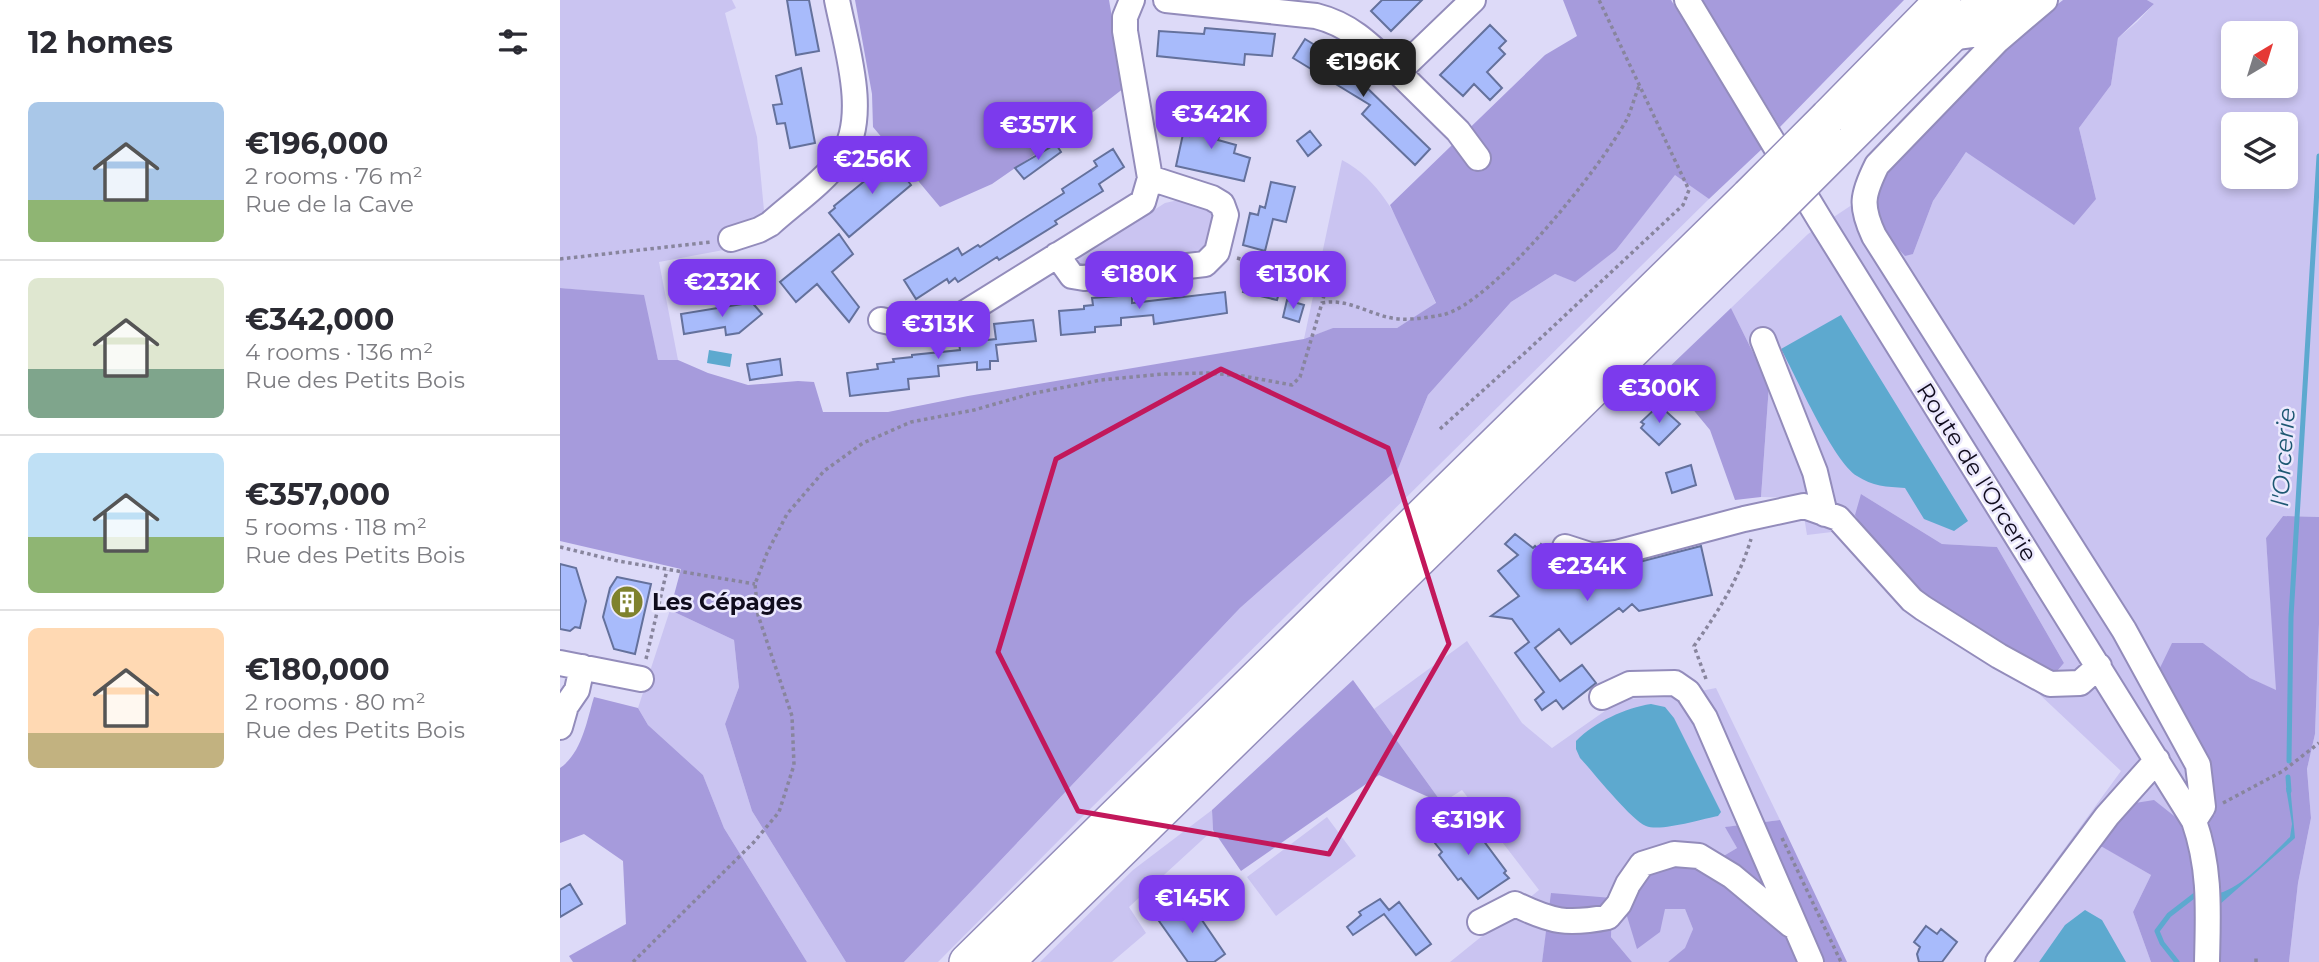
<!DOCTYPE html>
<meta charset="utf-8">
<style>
body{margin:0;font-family:Montserrat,sans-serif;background:#f7f7f7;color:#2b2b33;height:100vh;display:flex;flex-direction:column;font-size:26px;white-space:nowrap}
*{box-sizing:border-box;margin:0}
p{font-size:23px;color:#7c7c81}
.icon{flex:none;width:38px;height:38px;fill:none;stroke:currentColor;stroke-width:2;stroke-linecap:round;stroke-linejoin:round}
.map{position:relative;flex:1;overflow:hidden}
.side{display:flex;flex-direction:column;background:#fff;width:560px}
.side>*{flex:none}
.needle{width:46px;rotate:38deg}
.controls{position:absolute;left:1661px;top:21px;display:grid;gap:14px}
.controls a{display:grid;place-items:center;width:77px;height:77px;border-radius:10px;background:#fff;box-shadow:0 4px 10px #0003;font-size:35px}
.price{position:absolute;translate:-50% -60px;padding:0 16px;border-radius:14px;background:#7c3aed;color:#fff;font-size:23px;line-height:46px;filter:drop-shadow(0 2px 4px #0008)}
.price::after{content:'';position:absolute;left:50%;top:42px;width:21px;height:16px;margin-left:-10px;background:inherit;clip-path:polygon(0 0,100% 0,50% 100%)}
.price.current{background:#222;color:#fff}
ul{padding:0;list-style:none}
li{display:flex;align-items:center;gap:21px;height:175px;padding:0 28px}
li+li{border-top:2px solid #e1e1e2}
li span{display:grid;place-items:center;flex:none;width:196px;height:140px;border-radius:10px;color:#555}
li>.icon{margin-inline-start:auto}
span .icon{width:84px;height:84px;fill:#fffc;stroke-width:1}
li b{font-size:30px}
h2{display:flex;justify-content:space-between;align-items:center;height:84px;padding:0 28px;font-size:30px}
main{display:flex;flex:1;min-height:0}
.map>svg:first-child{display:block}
</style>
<main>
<section class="side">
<h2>12 homes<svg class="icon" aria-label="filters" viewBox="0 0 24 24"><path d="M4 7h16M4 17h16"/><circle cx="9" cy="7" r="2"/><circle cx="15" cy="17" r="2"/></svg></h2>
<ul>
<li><span style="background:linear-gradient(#a9c7e8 70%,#8fb573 0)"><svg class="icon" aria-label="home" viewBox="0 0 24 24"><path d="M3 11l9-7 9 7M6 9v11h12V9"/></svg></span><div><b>€196,000</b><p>2 rooms · 76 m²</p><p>Rue de la Cave</p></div></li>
<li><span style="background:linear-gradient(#dfe7d0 65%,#7fa58c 0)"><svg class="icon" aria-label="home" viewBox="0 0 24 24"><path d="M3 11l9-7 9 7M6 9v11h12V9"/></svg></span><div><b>€342,000</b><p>4 rooms · 136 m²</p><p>Rue des Petits Bois</p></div></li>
<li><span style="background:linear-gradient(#bfe0f5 60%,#8fb573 0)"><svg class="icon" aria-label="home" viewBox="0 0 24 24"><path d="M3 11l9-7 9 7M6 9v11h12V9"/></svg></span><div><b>€357,000</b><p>5 rooms · 118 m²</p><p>Rue des Petits Bois</p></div></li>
<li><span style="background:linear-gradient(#ffd9b3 75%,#c2b280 0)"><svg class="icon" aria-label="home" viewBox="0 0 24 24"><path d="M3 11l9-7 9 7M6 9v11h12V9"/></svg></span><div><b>€180,000</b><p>2 rooms · 80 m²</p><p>Rue des Petits Bois</p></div></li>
</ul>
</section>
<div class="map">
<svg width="1759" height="962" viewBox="0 0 1759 962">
<rect width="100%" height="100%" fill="#dddaf8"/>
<path fill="#cac4f1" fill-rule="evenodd" d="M 0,0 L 172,0 L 176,8 L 165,13 L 197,137 L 207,242 L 99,262 L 118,360 L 98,360 L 83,296 L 0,288 Z
M 1587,0 L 1759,0 L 1759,517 L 1723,516 L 1706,538 L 1717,691 L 1690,678 L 1643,643 L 1649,777 L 1655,815 L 1540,845 L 1591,875 L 1573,912 L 1591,962 L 1450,962 L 1432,948 L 1561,771 L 1478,693 L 1504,663 L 1437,547 L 1382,544 L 1301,494 L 1351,609 L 1272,532 L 1247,535 L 1241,498 L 1201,497 L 1209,385 L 1171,308 L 1248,234 L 1319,187 L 1353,254 L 1373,201 L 1406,152 L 1536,199 L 1519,128 L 1551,85 L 1558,38 L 1577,22 L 1594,4 ZM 1673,33 L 1726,33 L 1726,86 L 1673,86 ZM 1673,124 L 1726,124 L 1726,177 L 1673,177 Z
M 782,160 C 834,187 853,254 876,304 L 837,328 L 774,328 L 744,339 Z
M 1115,174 L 1149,199 L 524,815 L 378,962 L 344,962 L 680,608 L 838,469 L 868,395 L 951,302 L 995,274 L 1015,281 L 1056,250 Z
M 623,199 L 650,207 L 657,216 L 643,254 L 520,271 L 516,263 L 518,258 L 605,203 Z
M 110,610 L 174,640 L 179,687 L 165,724 L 192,811 L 286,962 L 247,962 L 164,828 L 143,775 L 88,725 L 78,708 Z
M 1759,624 L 1759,962 L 1729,962 L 1738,883 L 1751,818 L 1747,769 L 1755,734 Z
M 907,641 L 962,723 L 992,748 L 1062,699 L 1110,697 L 1156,688 L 1220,820 L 1166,827 L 1177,848 L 1140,870 L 1105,908 L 1125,909 L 1133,929 L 1126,948 L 1108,962 L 1072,962 L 1051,937 L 992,893 L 982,962 L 890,962 L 979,890 L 902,790 L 882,803 L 814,709 Z
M 652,810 L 653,830 L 569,907 L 586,933 L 552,962 L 480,962 L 573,870 Z
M 767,817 L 796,856 L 716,916 L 687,877 Z"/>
<path fill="#a69bdc" d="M 295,0 L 549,0 L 564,88 L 506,133 L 432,184 L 380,207 L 313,127 L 312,94 Z
M 1003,0 L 1111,0 L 1203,148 L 1149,199 L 1115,175 L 1056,250 L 1015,282 L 995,274 L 951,302 L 868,395 L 838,469 L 680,608 L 344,962 L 286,962 L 192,811 L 165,724 L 179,687 L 174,640 L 110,610 L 121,569 L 0,541 L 0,288 L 84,295 L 98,360 L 118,360 L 148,373 L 188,385 L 238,381 L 254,382 L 263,412 L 328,412 L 408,396 L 744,339 L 773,328 L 837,328 L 876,303 L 830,205 L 985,55 L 1017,36 Z
M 1142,0 L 1344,0 L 1220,127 Z
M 1503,0 L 1587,0 L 1594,4 L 1558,38 L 1551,85 L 1519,128 L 1536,199 L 1514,225 L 1406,152 L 1373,201 L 1353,254 L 1345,256 L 1330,240 L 1317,220 L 1319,187 L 1346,145 L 1445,46 Z
M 1171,308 L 1209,385 L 1201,497 L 1175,500 L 1150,430 L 1103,373 Z
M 1301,494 L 1382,544 L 1437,547 L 1504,663 L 1478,693 L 1351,609 L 1295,515 Z
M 1723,516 L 1759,517 L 1759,624 L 1755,734 L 1747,769 L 1751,818 L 1738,883 L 1729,962 L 1591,962 L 1573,912 L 1591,875 L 1539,845 L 1569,804 L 1594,800 L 1623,823 L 1655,815 L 1649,777 L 1598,672 L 1612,643 L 1643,643 L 1690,678 L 1716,690 L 1706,538 Z
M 793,680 L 882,803 L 819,775 L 681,871 L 653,830 L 652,810 Z
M 34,697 L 78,708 L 88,725 L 143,775 L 164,828 L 247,962 L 13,962 L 9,956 L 66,924 L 63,861 L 24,834 L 0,843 L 0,768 C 22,753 27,720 34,697 Z
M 1220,820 L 1287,962 L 1108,962 L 1125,948 L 1133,929 L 1125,909 L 1105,909 L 1100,932 L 1077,949 L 1066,913 L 1094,862 L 1140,870 L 1177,848 L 1165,827 Z
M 991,893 L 1052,898 L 1051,937 L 1072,962 L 982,962 Z"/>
<path fill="#5da9cf" d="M 1281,315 L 1408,521 L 1394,531 L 1364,519 L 1345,488 C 1327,487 1312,486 1297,476 C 1273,461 1237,378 1221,349 Z
M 149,350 L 172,354 L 170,367 L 147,363 Z
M 1091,704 L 1105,707 L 1114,718 L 1161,812 L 1158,816 C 1142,819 1100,832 1086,826 C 1070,819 1034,773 1020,758 L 1016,749 L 1016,741 C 1035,722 1065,708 1091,704 Z
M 1730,785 L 1735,838 L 1659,905 L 1659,893 C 1682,888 1712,854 1730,837 L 1732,824 L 1726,788 Z
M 1525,910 L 1542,920 L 1566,962 L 1479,962 L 1505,925 Z"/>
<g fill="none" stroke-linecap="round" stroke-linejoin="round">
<path stroke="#5da9cf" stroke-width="5" d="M 1729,761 L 1731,617 L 1759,156
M 1728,777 L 1729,791
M 1617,962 L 1602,943 L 1597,931 L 1609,915 L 1635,895"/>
</g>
<path fill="#a8bbfb" stroke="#64719c" stroke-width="2" d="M 227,0 L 249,0 L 259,51 L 236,55 Z
M 822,0 L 862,0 L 831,31 L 811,11 Z
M 930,25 L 946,41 L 939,48 L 945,54 L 927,72 L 942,88 L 930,100 L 914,84 L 903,96 L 880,75 Z
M 645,28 L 715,34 L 712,56 L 685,54 L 684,65 L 597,56 L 599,31 L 644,34 Z
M 745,39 L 805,76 L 801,82 L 870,149 L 855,165 L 802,114 L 810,105 L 733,58 Z
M 241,68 L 255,143 L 230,148 L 225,123 L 217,124 L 213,105 L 222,104 L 216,76 Z
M 633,114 L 664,120 L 658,140 L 676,145 L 674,153 L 690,158 L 684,181 L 616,166 L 623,134 L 629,136 Z
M 750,131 L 761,145 L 748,156 L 737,141 Z
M 496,144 L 501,152 L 464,179 L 455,168 Z
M 553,149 L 564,167 L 539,184 L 543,191 L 495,221 L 497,224 L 439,260 L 437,257 L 398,282 L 395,278 L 389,283 L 387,279 L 356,299 L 344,280 L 398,248 L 402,255 L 418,245 L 420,247 L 457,223 L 504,193 L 502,189 L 537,166 L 534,161 Z
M 338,156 L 351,172 L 345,177 L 351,185 L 289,237 L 269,213 L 275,208 L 274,206 L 296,188 L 330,160 L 332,162 Z
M 711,182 L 735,187 L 726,222 L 713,219 L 705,251 L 683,245 L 690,213 L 698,215 L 700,206 L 705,208 Z
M 279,234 L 293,254 L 272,272 L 299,307 L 289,322 L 257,284 L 236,302 L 220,282 Z
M 690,266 L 724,275 L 717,300 L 683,292 Z
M 665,292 L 667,313 L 594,324 L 593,315 L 561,318 L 561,325 L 535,327 L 535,332 L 501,335 L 499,311 L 524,309 L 524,306 L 533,305 L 532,298 L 572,295 L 572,303 Z
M 189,299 L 202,314 L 179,333 L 166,335 L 165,327 L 124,334 L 121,314 L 182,304 Z
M 727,300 L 744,305 L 739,322 L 723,317 Z
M 473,320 L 476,341 L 436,345 L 438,361 L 430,361 L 430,369 L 417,370 L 417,362 L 378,366 L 379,376 L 348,379 L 349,389 L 290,396 L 287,373 L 318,369 L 317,364 L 334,362 L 333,359 L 352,357 L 352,355 L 400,350 L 399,343 L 436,339 L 434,324 Z
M 220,359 L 222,375 L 190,380 L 187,364 Z
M 1099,405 L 1120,424 L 1099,445 L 1081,428 L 1084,424 L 1081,422 Z
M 1131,465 L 1136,485 L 1112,493 L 1106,473 Z
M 955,534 L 973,548 L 975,546 L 978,549 L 981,544 L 1000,561 L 1019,571 L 1023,568 L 1033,571 L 1039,578 L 1052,569 L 1141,546 L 1152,595 L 1079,611 L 1072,604 L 1063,612 L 1059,608 L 1011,644 L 999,629 L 975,648 L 1000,681 L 1022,665 L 1036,683 L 1003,709 L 996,700 L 982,710 L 975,700 L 984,692 L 955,653 L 969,642 L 952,619 L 931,616 L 959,596 L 938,571 L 958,555 L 945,544 Z
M 0,564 L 16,568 L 26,601 L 20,628 L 15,627 L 10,631 L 0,629 Z
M 57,577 L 91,584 L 75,654 L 54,649 L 43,617 L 50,588 Z
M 886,817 L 899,833 L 911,824 L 946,871 L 944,873 L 949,878 L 918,899 L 901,878 L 898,880 L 879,855 L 882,852 L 866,832 Z
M 10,884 L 22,904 L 0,917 L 0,890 Z
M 820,899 L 829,910 L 839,902 L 871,944 L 856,955 L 824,914 L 793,935 L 787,927 L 801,915 L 799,912 Z
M 629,901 L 665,954 L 654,962 L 628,962 L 599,921 Z
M 1366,926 L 1377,934 L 1381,929 L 1397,942 L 1382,962 L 1359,962 L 1357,954 L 1360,947 L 1354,942 Z"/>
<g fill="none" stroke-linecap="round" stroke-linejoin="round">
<defs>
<path id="minor" d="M 606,0 L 756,16 C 792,25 812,47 838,72 L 913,0
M 1127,0 L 1260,220 L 1634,821 C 1651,870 1648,912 1647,962
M 1485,0 L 1438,40 L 1317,165 C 1302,195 1300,206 1314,236 L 1564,630 L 1638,765 L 1643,807 L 1634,821
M 1389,38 L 1419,34 L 1455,0
M 838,72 L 898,131 L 918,158
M 171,239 L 199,230 L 210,224 C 232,204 264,182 281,158 C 310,118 286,46 277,0
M 497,255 L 512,276 L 524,278 L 645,264 L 657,252 L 666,215 L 662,204 L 652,198 L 590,178
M 321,320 L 362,329 L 405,313 L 583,202 L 590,178 L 565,31 L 565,17 L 572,0
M 1203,340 L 1255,472 L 1265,514
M 1005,547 L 1033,556 L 1056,553 L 1184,519 L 1244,506 L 1278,518 L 1352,600 L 1363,608 L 1439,656 L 1490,684 L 1520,683 L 1539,666
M 0,663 L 81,679
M 1042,697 L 1070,684 L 1115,683 L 1128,692 L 1145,718 L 1251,962
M 0,727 L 6,706 L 17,690 L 22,667
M 920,922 L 955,904 C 992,922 1007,925 1048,917 L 1059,904 L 1068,884 L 1082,864 L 1114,854 L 1139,856 L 1172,876 L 1231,925
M 1438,962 L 1547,816 L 1597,760"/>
<path id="highway" d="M 1268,117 L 1383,0
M 1279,147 L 1426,0
M 407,962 L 1189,196
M 446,962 L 1209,217"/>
</defs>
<use href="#minor" stroke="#938cbb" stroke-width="28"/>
<use href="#highway" stroke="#938cbb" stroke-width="38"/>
<path stroke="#88859d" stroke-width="3.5" stroke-dasharray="3.5 3.5" stroke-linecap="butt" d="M 677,258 L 767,284 L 762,303
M 0,259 L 151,242
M 880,429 L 968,350 L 1123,205 L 1129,190 L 1039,0
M 0,547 L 58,561 L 195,584
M 86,659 L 107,570
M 1146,679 L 1134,646 C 1158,612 1179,579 1191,539
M 1663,803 L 1723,771 L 1759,743
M 1222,838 L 1281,962
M 73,962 L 194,842 L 219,812 L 234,765 L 232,716 L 198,615 L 195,584 L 207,553 L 227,514 L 264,471 L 303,443 L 351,422 L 414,410 L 470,394 L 541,380 L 603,374 L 648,373 L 683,376 L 732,385 L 740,377 L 762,303 C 789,297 814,318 840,319 C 853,320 870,317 882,315 C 933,304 1042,166 1067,119 C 1072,108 1075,95 1080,84
M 1696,962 L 1696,957"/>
<use href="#minor" stroke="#fff" stroke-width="24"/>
<use href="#highway" stroke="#fff" stroke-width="35"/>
<defs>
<path id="highway-bridge" d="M 1189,196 L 1268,117
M 1209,217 L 1279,147"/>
</defs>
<use href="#highway-bridge" stroke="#938cbb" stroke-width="38" stroke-linecap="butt"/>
<use href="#highway-bridge" stroke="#fff" stroke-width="35"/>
</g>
<path fill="none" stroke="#c2185b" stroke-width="5" stroke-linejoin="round" d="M 661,369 L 828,448 L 889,644 L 769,854 L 518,811 L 438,652 L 496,459 Z"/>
<defs>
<symbol id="building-disc" viewBox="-11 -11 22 22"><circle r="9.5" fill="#7f822d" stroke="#ebe8fd"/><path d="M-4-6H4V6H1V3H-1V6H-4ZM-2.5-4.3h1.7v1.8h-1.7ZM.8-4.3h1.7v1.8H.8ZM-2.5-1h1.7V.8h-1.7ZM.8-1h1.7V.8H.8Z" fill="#fff"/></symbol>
</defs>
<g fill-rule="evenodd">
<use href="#building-disc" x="48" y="583" width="38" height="38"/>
</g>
<g text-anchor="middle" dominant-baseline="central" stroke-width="5" stroke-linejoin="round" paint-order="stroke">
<g font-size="23" fill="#100c1d" stroke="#ebe8fd">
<text transform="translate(1417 472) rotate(58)">Route de l'Orcerie</text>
</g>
<g font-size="23" font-weight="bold" fill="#100c1d" stroke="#ebe8fd" text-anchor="start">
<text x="92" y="602">Les Cépages</text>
</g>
<g font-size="24" font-style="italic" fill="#1d5872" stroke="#ebe8fd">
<text transform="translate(1723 457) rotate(-86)">l'Orcerie</text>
</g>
</g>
</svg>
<div class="controls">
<a><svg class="needle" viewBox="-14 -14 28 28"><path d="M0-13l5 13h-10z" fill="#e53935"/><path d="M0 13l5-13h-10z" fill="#7c7c81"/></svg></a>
<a><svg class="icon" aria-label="layers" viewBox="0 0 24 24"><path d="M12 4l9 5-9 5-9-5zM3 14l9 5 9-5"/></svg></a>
</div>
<b class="price current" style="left:803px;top:99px">€196K</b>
<b class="price" style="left:651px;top:151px">€342K</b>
<b class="price" style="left:478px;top:162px">€357K</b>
<b class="price" style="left:312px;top:196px">€256K</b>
<b class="price" style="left:579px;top:311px">€180K</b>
<b class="price" style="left:733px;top:311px">€130K</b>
<b class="price" style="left:162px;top:319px">€232K</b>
<b class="price" style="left:378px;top:361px">€313K</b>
<b class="price" style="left:1099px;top:425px">€300K</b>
<b class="price" style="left:1027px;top:603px">€234K</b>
<b class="price" style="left:908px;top:857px">€319K</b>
<b class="price" style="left:632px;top:935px">€145K</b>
</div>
</main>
